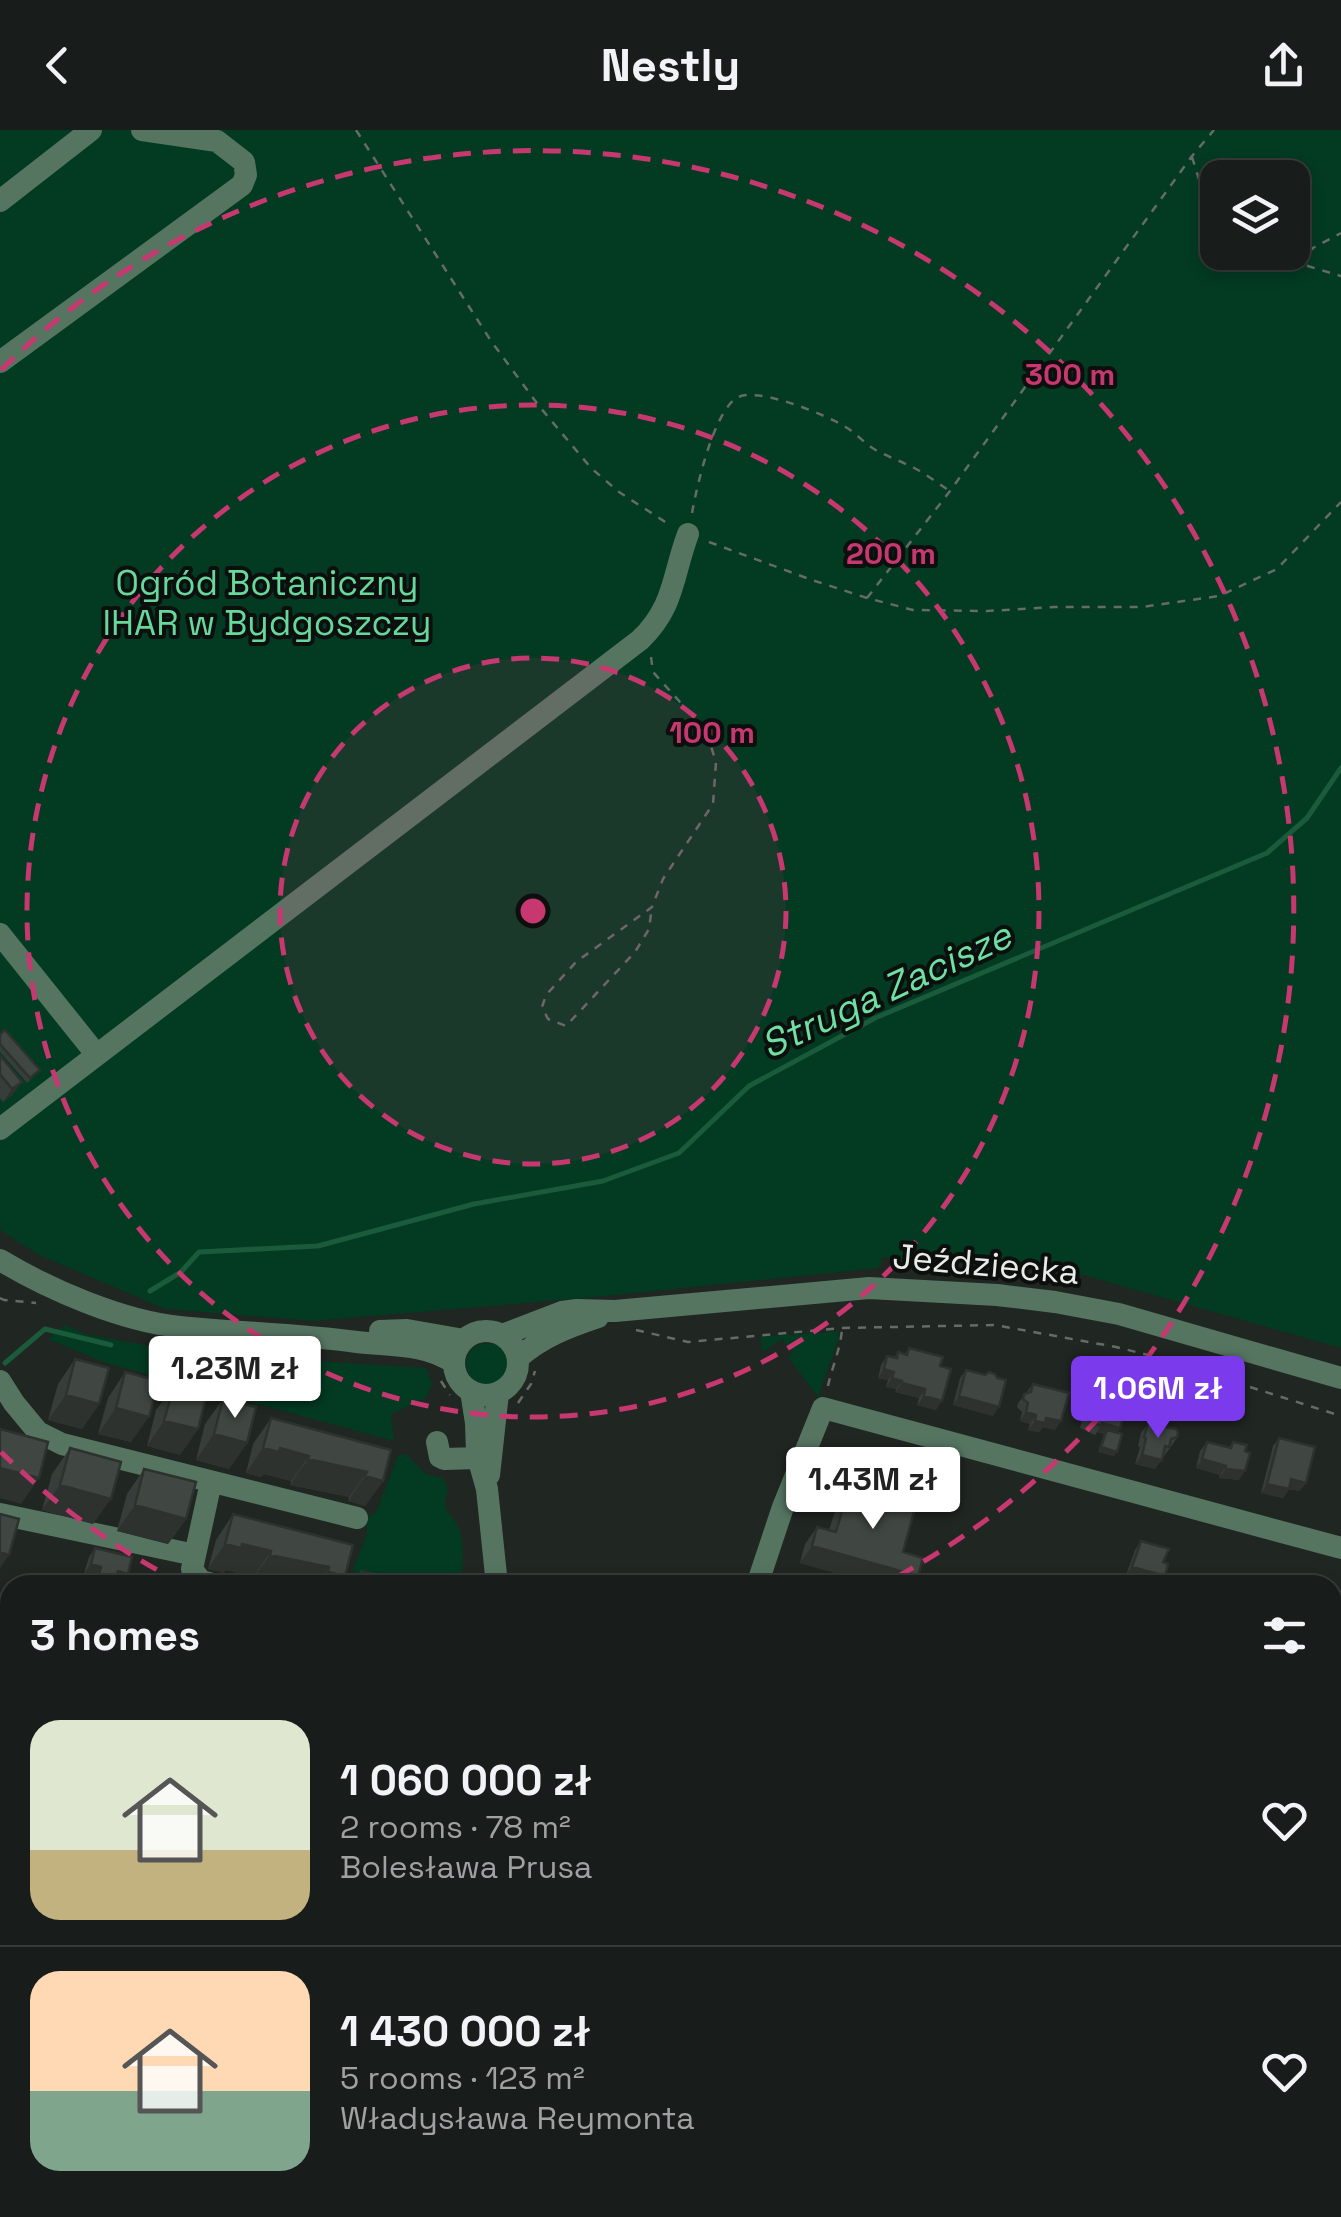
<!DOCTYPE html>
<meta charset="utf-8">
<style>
body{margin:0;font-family:"Space Grotesk",sans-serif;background:#212523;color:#f1f3f6;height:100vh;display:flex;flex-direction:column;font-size:38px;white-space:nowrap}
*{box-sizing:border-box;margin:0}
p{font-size:32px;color:#9fa1a2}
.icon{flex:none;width:55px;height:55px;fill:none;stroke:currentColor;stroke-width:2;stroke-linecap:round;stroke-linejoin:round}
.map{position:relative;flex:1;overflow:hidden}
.details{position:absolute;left:0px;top:1445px;width:1342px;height:642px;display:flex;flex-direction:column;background:#181c1a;border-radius:30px 30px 0 0;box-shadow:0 5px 15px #0003,0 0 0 2px #363a39}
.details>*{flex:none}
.fabs{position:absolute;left:1200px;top:30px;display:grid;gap:20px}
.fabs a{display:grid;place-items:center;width:110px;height:110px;border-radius:20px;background:#181c1a;box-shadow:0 5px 15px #0003,0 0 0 2px #363a39;font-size:50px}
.price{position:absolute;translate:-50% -85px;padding:0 22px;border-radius:10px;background:#fff;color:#222;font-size:32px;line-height:65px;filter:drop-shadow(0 2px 5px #0008)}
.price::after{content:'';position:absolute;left:50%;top:60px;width:30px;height:22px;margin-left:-15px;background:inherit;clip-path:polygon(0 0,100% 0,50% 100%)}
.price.current{background:#7c3aed;color:#fff}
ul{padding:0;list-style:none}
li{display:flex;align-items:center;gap:30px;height:250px;padding:0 30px}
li+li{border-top:2px solid #363a39}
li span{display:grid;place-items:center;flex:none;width:280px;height:200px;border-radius:30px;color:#555}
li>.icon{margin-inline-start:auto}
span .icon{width:120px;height:120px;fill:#fffc;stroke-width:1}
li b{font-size:42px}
h2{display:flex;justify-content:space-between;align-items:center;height:120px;padding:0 30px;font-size:42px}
header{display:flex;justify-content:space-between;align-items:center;height:130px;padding:0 30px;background:#181c1a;font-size:45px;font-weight:800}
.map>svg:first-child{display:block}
</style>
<header><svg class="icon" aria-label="back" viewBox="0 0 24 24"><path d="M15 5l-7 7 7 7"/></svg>Nestly<svg class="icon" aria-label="share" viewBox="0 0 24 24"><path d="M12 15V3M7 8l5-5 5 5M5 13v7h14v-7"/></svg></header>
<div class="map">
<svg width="1341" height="2087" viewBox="0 0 1341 2087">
<rect width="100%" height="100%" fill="#202622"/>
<path fill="#033a22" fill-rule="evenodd" d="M 0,0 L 1341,0 L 1341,1218 L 1083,1145 L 1001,1130 L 897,1130 L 883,1127 L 878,1138 L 596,1167 L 313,1191 L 165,1179 L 37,1124 L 0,1100 ZM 1218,48 L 1292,48 L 1292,122 L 1218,122 Z
M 65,1195 L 85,1204 L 186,1223 L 426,1238 L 432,1254 L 426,1268 L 391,1284 L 394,1311 L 106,1233 L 48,1209 Z
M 839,1201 L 838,1210 L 818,1267 L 788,1227 L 793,1223 L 782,1209 L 763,1222 L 760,1207 Z
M466 1234a21 21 0 1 1 42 0a21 21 0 1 1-42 0Z
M 402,1324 L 407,1325 L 426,1344 L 443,1348 L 448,1359 C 438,1385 454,1381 460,1402 C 464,1417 464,1436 459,1450 L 461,1455 C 444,1455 366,1455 356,1446 C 355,1444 354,1441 353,1439 L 367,1404 L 367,1388 L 376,1382 L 398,1326 Z
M 406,2078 L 546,2078 L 547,2087 L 405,2087 Z"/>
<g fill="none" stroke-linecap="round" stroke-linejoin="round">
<path stroke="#195b3b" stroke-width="5" d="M 150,1161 L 181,1142 L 199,1122 L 318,1116 L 474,1074 L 603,1051 L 679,1023 L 749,956 L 875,888 L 1267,723 L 1307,688 L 1341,638
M 5,1233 L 45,1199 L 111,1215"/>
<path stroke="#656b67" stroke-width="2.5" stroke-dasharray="8 8" stroke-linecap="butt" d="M 356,0 L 491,211 L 539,276 L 591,338 L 619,362 L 670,395
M 1192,27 L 1203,62 L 1218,90
M 1261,122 L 1341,146
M 1298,133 L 1313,118 L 1341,103
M 692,383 C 697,355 713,286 735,269 C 753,254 826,285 844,296 C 855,302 864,313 874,319 C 888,327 903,332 916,339 C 927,345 938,353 948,360
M 709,412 L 812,450 L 867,468 L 913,480 L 987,481 L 1055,477 L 1142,477 L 1219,466 L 1277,439 L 1341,372
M 867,468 L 950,361 L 1192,26 L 1214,0
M 651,527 L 653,542 L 706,601 L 716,632 L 713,674 L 663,749 L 652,777 L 576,832 L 546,865 L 542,877 L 548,889 L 566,896 L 635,822 L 649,799 L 652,777
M 0,1168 L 4,1170 L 36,1173
M 636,1200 L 688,1212 L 842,1198 L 995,1195 L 1116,1217 L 1156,1227 L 1341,1286
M 441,1251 L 450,1265
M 828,1256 C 832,1237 841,1218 842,1198
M 518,1273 L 531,1254 L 535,1241
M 394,2087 L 395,2078"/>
<path stroke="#557561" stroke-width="22" d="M 0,71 L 91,0
M 0,232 L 242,55 L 246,45 L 244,32 L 217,11 L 142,0
M 0,804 L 96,924
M 0,999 L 640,510 C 675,476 672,447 688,404
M 0,1130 C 50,1160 122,1191 180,1197 C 239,1203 299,1204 357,1212 C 390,1216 426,1213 454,1233
M 380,1201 L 407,1200 L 464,1210
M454 1233a32 32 0 1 1 64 0a32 32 0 1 1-64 0Z
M 502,1205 L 562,1182 L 577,1180 L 615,1181 L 869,1158 L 997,1165 L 1055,1172 L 1119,1184 L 1341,1248
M 518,1228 C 542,1207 568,1197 598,1187
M 0,1251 L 14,1273 L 38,1302 L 62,1314 L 357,1388
M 471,1261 L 476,1293 L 477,1324 L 487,1359 L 497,1455
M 437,1312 L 440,1327 L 444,1329 L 478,1328
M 489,1345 L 498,1263
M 211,1352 L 192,1439 L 201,1451 L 216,1455
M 0,1384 L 195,1425
M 757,1455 L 783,1377 L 823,1278 L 1341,1418
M 0,1554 L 10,1557
M 1332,1761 L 1341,1763
M 1332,1947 L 1341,1948
M 0,2017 L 10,2020
M 202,2078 L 234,2087
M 775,2078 L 813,2087
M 105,2087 L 108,2078
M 367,2087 L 370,2078
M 564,2087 L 564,2078"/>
</g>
<path fill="#373d3a" d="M 0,904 L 40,940 L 27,953 L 0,922 Z
M 0,925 L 22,952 L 12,965 L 3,972 L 0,968 Z
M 909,1218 L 940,1236 L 936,1280 L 917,1275 L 919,1268 L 895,1262 L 896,1259 L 886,1257 L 888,1250 L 878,1248 L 881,1235 L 887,1226 L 894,1228 L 898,1222 L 905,1224 Z
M 75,1229 L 99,1274 L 82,1299 L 48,1290 L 58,1254 Z
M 966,1240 L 993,1286 L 953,1275 L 960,1248 Z
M 125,1242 L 131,1312 L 98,1304 L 108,1268 Z
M 1033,1254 L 1055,1300 L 1043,1297 L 1039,1302 L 1028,1300 L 1030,1294 L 1020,1291 L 1022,1282 L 1017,1277 L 1018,1273 Z
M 174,1255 L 198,1299 L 180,1325 L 147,1316 L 156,1280 Z
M 223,1269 L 247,1313 L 229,1339 L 196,1330 L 205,1294 Z
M 1091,1270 L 1106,1274 L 1108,1270 L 1120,1298 L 1117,1303 L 1114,1326 L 1098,1322 L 1104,1304 L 1097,1302 L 1095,1305 L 1080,1298 L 1085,1279 Z
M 271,1288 L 383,1351 L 365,1376 L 348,1371 L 349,1367 L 290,1355 L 291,1351 L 264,1344 L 261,1347 L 246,1343 L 253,1314 Z
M 1148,1294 L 1177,1308 L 1155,1339 L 1135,1334 L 1140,1317 L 1138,1316 L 1141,1303 Z
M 1279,1308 L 1300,1361 L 1289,1359 L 1283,1368 L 1261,1363 L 1273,1316 Z
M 1207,1312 L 1229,1317 L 1233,1312 L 1239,1350 L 1219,1348 L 1220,1345 L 1196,1338 L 1200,1321 Z
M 70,1318 L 93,1394 L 42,1380 L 52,1344 Z
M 144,1339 L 186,1389 L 168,1414 L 117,1401 L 127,1364 Z
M 866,1359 L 918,1446 L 911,1455 L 877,1455 L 800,1433 L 805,1414 L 817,1397 L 829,1400 L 835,1381 L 847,1364 L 860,1368 Z
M 233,1384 L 345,1446 L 339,1455 L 274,1455 L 252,1450 L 253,1447 L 226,1440 L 224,1443 L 208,1439 L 216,1410 Z
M 1141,1411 L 1163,1432 L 1159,1454 L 1126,1445 L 1135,1420 Z
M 95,1418 L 128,1444 L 122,1453 L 116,1451 L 114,1455 L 92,1455 L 95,1446 L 84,1443 L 89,1427 Z
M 1341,1813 L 1341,1848 L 1333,1845 L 1335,1838 L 1332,1837 L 1337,1819 Z
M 10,1963 L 10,1982 L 4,1981 L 8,1966 Z
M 38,2078 L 81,2078 L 79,2087 L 35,2087 Z"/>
<path fill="#2d322f" d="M 22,952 L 12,965 L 3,972 L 12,959 Z
M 884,1239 L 894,1242 L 888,1250 L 878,1248 Z
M 892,1248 L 902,1251 L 896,1259 L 886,1257 Z
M 902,1253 L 925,1259 L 919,1268 L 895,1262 Z
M 66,1265 L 99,1274 L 82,1299 L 48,1290 Z
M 924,1266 L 942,1271 L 936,1280 L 917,1275 Z
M 959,1266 L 999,1277 L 993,1286 L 953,1275 Z
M 1183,1269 L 1198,1274 L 1195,1278 L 1180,1274 Z
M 116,1278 L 149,1287 L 131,1312 L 98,1304 Z
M 1026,1282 L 1036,1285 L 1030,1294 L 1020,1291 Z
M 1046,1288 L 1061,1291 L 1055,1300 L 1043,1297 L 1039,1302 L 1028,1300 L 1035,1291 Z
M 164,1291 L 198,1299 L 180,1325 L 147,1316 Z
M 1102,1293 L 1120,1298 L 1114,1307 L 1107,1300 L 1104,1304 L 1097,1302 Z
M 214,1304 L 247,1313 L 229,1339 L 196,1330 Z
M 1101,1317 L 1117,1322 L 1114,1326 L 1098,1322 Z
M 263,1318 L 280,1318 L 309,1326 L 291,1351 L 264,1344 L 261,1347 L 246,1343 Z
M 1142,1325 L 1162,1330 L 1155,1339 L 1135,1334 Z
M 308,1329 L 367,1342 L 349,1367 L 290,1355 Z
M 1202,1329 L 1226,1336 L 1220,1345 L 1196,1338 Z
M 0,1338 L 39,1348 L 21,1374 L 0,1368 Z
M 1226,1339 L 1245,1341 L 1239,1350 L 1219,1348 Z
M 365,1346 L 383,1351 L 365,1376 L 348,1371 Z
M 1291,1349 L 1306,1353 L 1300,1361 L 1285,1358 Z
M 1267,1354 L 1289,1359 L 1283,1368 L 1261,1363 Z
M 60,1355 L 111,1369 L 93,1394 L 42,1380 Z
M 135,1375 L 186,1389 L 168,1414 L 117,1401 Z
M 225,1414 L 242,1414 L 271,1421 L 253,1447 L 226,1440 L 224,1443 L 208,1439 Z
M 812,1416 L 918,1446 L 911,1455 L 877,1455 L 800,1433 Z
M 0,1422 L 9,1425 L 0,1438 Z
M 270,1425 L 329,1437 L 317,1455 L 274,1455 L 252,1450 Z
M 91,1434 L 101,1437 L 95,1446 L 84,1443 Z
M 1132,1437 L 1165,1446 L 1159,1454 L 1126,1445 Z
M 118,1441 L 128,1444 L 122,1453 L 112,1450 Z
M 328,1442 L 345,1446 L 339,1455 L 318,1455 Z
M 98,1448 L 115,1452 L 114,1455 L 93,1455 Z
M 1335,1698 L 1341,1700 L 1341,1710 L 1332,1708 L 1332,1701 Z
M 1339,1837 L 1341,1837 L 1341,1848 L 1333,1845 Z
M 1341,1899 L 1341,1905 L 1337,1911 L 1332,1910 L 1332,1900 Z
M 10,1972 L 10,1982 L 4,1981 Z
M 1334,2056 L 1341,2056 L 1341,2058 L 1332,2069 Z
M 1304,2078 L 1324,2078 L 1321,2082 Z
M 627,2081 L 636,2083 L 633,2087 L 622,2087 Z
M 945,2082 L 963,2087 L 942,2087 Z"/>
<path fill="#404743" stroke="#2d322f" stroke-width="2.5" d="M 5,900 L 40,940 L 30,948 L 0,914 L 0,904 Z
M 0,925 L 22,952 L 12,959 L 0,944 Z
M 909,1218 L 943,1227 L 940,1236 L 951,1239 L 942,1271 L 924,1266 L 925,1259 L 902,1253 L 902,1251 L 892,1248 L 894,1242 L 884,1239 L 887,1226 L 897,1228 L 898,1222 L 907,1225 Z
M 75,1229 L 109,1238 L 99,1274 L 66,1265 Z
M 966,1240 L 985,1245 L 989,1242 L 995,1244 L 997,1248 L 1006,1250 L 999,1277 L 959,1266 Z
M 125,1242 L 159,1251 L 149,1287 L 116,1278 Z
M 1033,1254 L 1069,1263 L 1061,1291 L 1046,1288 L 1045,1293 L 1035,1291 L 1036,1285 L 1026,1282 L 1028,1273 L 1023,1269 L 1024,1264 L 1031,1262 Z
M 1187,1254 L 1202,1259 L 1198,1274 L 1183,1269 Z
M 174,1255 L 207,1264 L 198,1299 L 164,1291 Z
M 223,1269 L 256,1277 L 247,1313 L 214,1304 Z
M 1091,1270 L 1107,1274 L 1108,1270 L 1127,1275 L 1120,1298 L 1102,1293 L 1101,1296 L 1086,1289 Z
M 271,1288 L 391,1320 L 383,1351 L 365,1346 L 367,1342 L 308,1329 L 309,1326 L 280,1318 L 279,1322 L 263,1318 Z
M 1148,1294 L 1176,1299 L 1178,1303 L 1177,1307 L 1171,1309 L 1169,1317 L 1165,1316 L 1162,1330 L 1142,1325 L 1146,1308 L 1144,1307 Z
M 0,1299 L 48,1312 L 39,1348 L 0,1338 Z
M 1107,1300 L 1122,1304 L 1117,1322 L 1101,1317 Z
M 1279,1308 L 1315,1317 L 1306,1353 L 1291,1349 L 1289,1359 L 1267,1354 Z
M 1207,1312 L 1231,1318 L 1233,1312 L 1247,1315 L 1245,1321 L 1250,1323 L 1245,1341 L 1226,1339 L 1226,1336 L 1202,1329 Z
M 70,1318 L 121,1332 L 111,1369 L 60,1355 Z
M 144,1339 L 196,1352 L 186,1389 L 135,1375 Z
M 866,1359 L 904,1370 L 905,1375 L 915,1378 L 903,1422 L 923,1428 L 918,1446 L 812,1416 L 817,1397 L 836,1402 L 847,1364 L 863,1368 Z
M 0,1384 L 19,1389 L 9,1425 L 0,1422 Z
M 233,1384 L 353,1415 L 345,1446 L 328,1442 L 329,1437 L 270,1425 L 271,1421 L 242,1414 L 241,1418 L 225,1414 Z
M 1141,1411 L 1169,1419 L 1163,1432 L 1168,1434 L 1165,1446 L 1132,1437 Z
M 95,1418 L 132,1427 L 128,1444 L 118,1441 L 115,1452 L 98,1448 L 101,1437 L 91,1434 Z
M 361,1441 L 397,1450 L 395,1455 L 354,1455 L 355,1448 L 359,1449 Z
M 1332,1661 L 1341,1663 L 1341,1700 L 1335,1698 L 1336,1693 L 1332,1692 Z
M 1340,1871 L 1341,1872 L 1341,1902 L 1332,1900 L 1332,1874 L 1339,1875 Z
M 1332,2011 L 1341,2013 L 1341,2039 L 1339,2042 L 1341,2044 L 1341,2056 L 1334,2056 L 1332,2061 Z
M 0,2032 L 10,2035 L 10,2074 L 6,2087 L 0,2087 Z
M 45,2078 L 81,2078 L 79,2087 L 42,2087 Z
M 606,2078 L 638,2078 L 636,2083 L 627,2081 L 625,2087 L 616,2087 L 604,2084 Z
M 713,2078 L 736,2083 L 735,2087 L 710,2087 Z
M 947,2078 L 965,2078 L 963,2087 L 945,2082 Z
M 997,2078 L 1022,2078 L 1029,2080 L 1027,2087 L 999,2087 L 994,2086 Z
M 1252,2078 L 1287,2086 L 1287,2087 L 1249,2087 Z
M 1084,2083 L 1101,2087 L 1083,2087 Z"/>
<circle cx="533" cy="781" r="253" fill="#c83870" fill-opacity=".12"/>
<g fill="none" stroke="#c83870" stroke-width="5" stroke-dasharray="18 12">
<circle cx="533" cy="781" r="253"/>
<circle cx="533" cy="781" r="506"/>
<path d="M183 1454A759 759 0 0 1 1 1322M1 240A759 759 0 1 1 883 1454"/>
</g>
<g text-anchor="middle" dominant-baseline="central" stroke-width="8" stroke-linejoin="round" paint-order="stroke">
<g font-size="35" fill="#67d89c" stroke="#0c0f0d">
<text x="267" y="453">Ogród Botaniczny<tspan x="267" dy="40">IHAR w Bydgoszczy</tspan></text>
</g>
<g font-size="35" fill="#e7ece9" stroke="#0c0f0d">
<text transform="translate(986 1134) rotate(5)">Jeździecka</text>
</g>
<g font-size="38" font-style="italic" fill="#6fe0a3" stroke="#0c0f0d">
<text transform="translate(886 860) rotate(-25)">Struga Zacisze</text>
</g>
</g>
<circle cx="533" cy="781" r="15" fill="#c83870" stroke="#0c0f0d" stroke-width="5"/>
<g font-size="30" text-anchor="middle" font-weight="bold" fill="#c83870" stroke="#0c0f0d" stroke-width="8" stroke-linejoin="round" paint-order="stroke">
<text x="1070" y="255">300 m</text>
<text x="891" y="434">200 m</text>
<text x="712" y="613">100 m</text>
</g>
</svg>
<div class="fabs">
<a><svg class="icon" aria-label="layers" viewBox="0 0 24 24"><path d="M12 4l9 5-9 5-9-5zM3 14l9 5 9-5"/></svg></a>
</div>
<b class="price" style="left:235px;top:1291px">1.23M zł</b>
<b class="price current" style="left:1158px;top:1311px">1.06M zł</b>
<b class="price" style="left:873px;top:1402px">1.43M zł</b>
<section class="details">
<h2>3 homes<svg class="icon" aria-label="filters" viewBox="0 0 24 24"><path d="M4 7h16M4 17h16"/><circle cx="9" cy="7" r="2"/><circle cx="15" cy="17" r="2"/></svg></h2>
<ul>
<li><span style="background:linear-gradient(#dfe7d0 65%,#c2b280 0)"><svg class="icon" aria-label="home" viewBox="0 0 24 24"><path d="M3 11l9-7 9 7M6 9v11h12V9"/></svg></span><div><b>1 060 000 zł</b><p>2 rooms · 78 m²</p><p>Bolesława Prusa</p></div><svg class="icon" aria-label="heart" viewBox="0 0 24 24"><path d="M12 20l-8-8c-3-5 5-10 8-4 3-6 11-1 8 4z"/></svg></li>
<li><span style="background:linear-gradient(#ffd9b3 60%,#7fa58c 0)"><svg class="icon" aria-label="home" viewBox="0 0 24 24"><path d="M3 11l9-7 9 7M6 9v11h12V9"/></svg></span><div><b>1 430 000 zł</b><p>5 rooms · 123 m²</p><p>Władysława Reymonta</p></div><svg class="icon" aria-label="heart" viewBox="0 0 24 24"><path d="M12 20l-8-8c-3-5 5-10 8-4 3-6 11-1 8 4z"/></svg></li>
</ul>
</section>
</div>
